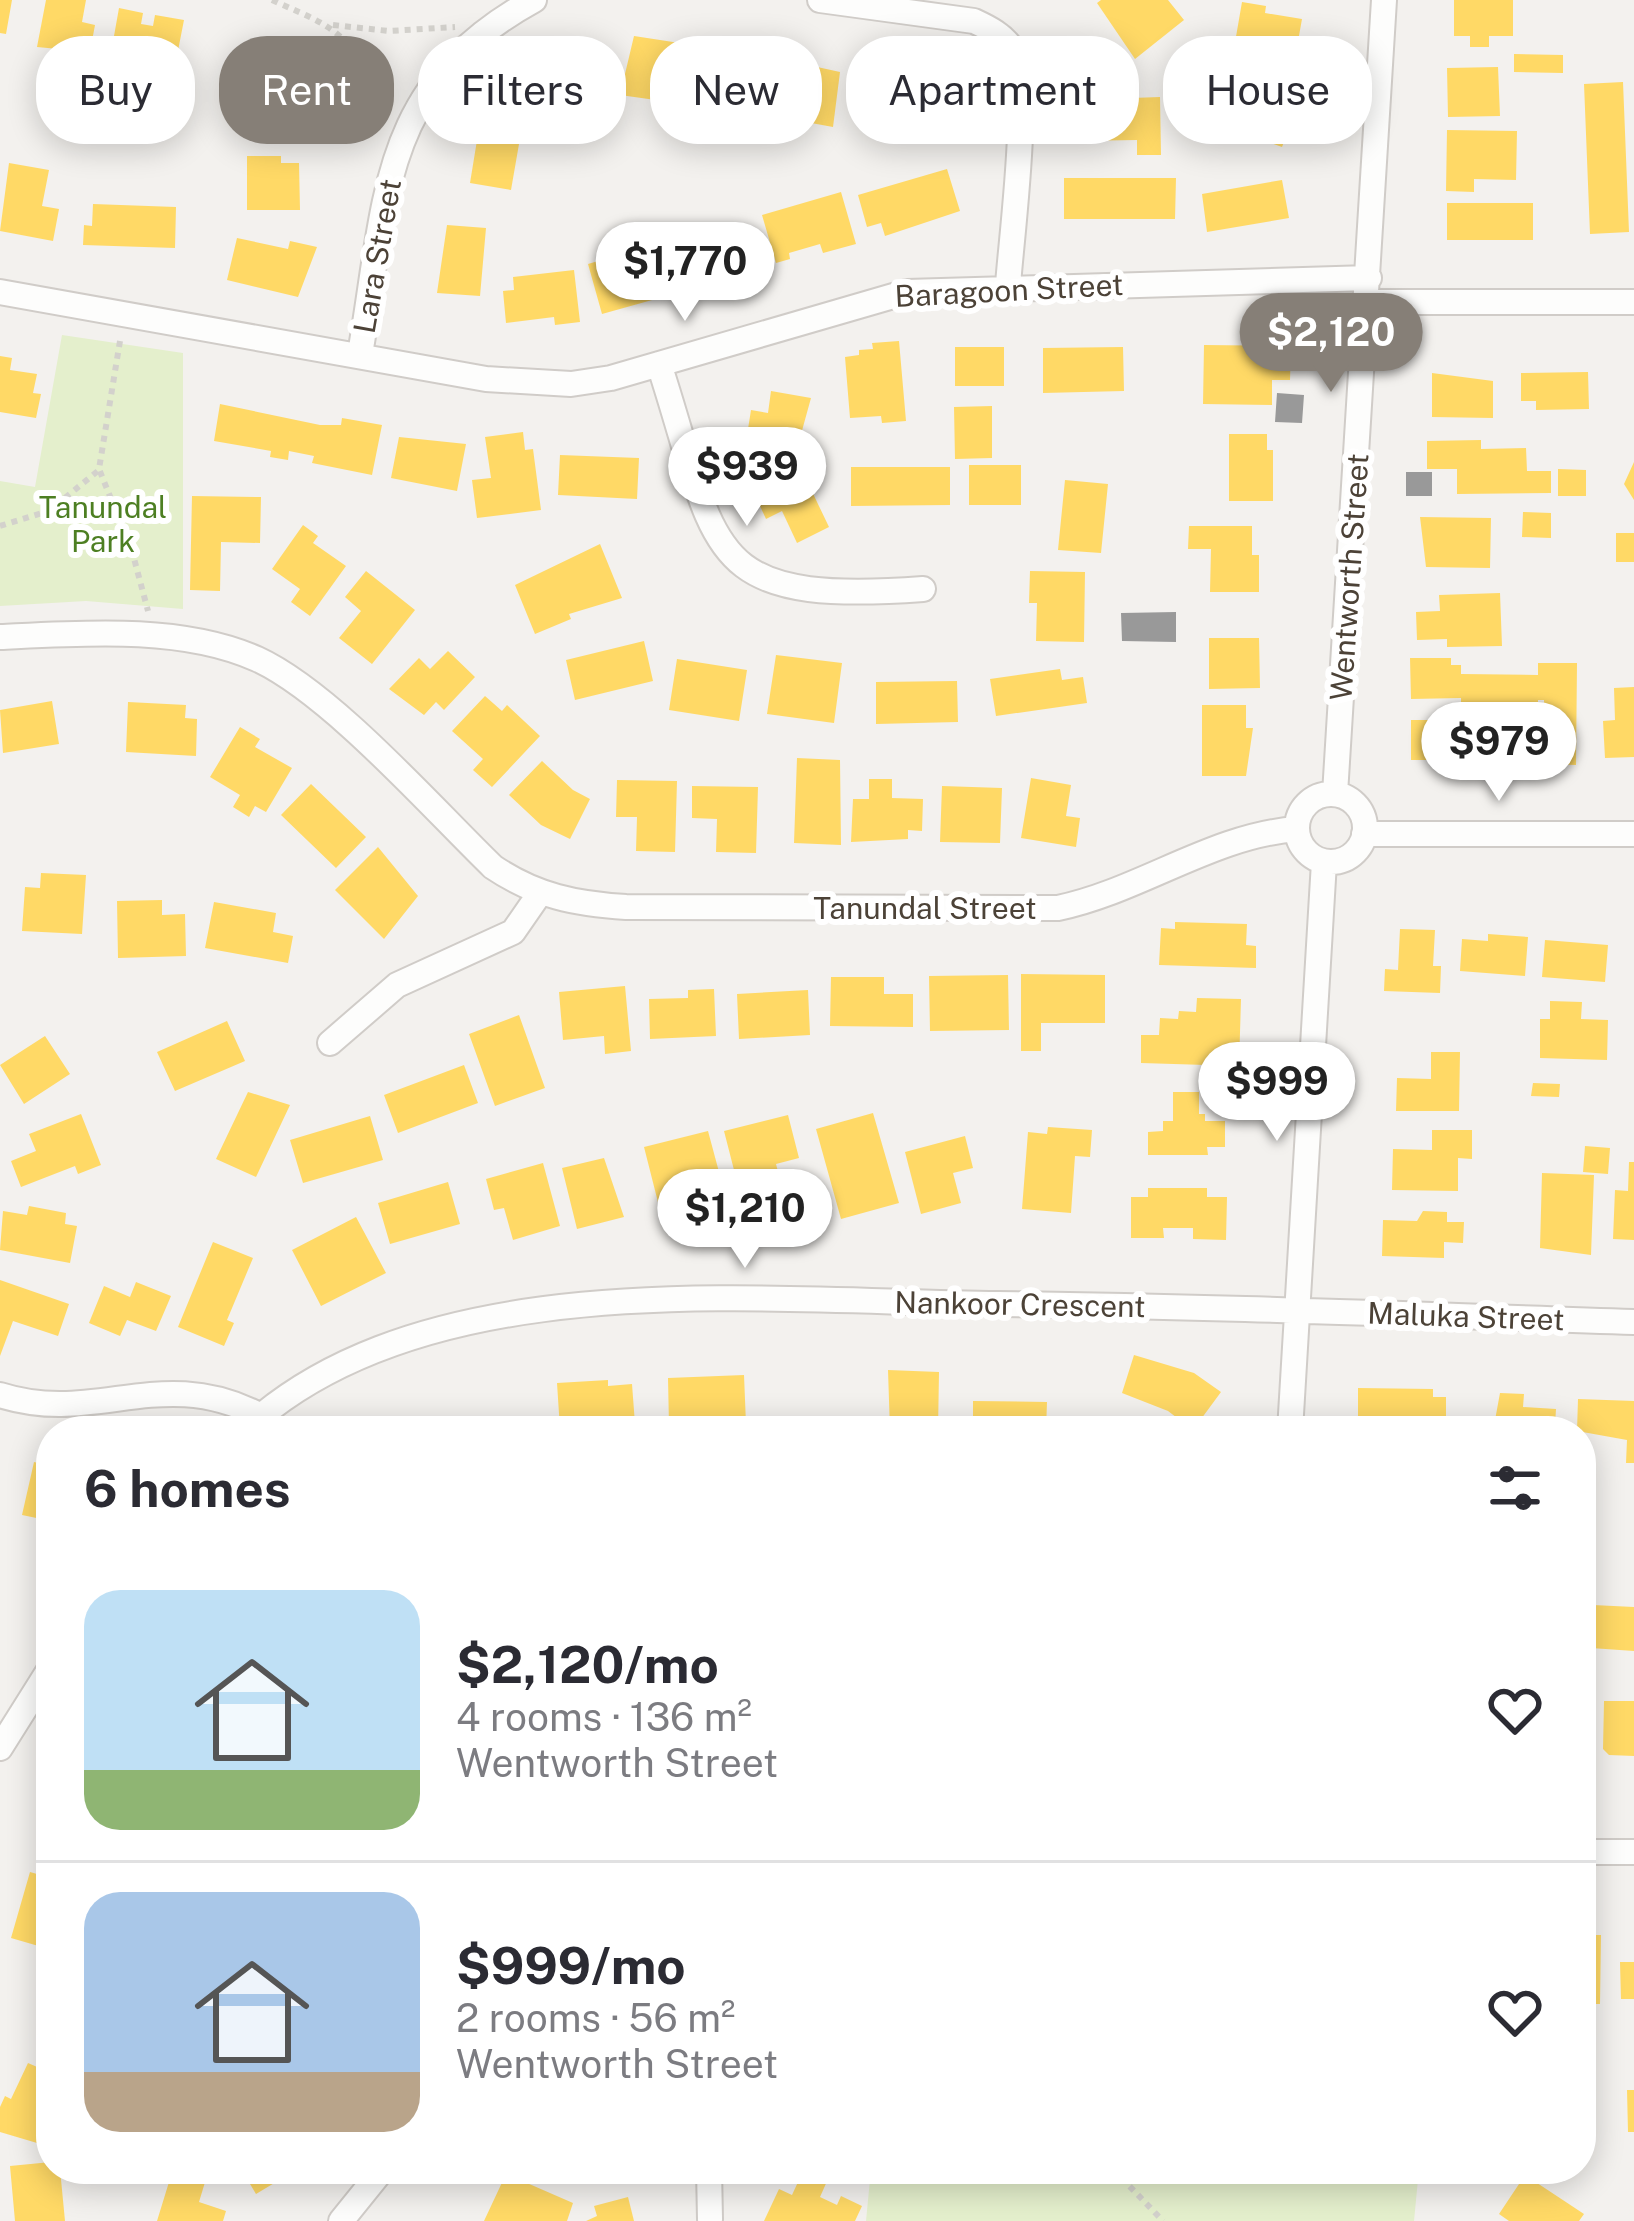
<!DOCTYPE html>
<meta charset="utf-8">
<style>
body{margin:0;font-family:"Public Sans",sans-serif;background:#f2f2f3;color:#2b2b33;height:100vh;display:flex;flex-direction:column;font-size:45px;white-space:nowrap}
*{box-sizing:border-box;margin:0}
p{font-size:39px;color:#7c7c81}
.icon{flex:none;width:66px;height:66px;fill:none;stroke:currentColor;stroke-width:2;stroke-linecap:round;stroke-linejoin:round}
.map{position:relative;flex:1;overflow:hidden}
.panel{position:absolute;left:36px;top:1416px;width:1560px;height:768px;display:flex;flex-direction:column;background:#fff;border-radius:48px;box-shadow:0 6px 30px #0003}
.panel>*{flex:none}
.guide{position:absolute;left:36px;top:36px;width:1563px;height:108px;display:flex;gap:24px}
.price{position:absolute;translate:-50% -102px;padding:0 27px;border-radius:42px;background:#fff;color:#222;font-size:39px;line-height:78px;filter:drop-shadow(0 3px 6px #0008)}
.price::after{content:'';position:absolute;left:50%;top:72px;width:36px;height:27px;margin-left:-18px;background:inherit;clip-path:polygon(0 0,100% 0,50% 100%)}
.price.selected{background:#867f77;color:#fff}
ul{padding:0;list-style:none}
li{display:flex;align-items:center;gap:36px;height:300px;padding:0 48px}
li+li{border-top:3px solid #e1e1e2}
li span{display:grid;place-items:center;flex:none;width:336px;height:240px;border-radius:36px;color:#555}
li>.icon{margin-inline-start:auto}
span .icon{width:144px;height:144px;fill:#fffc;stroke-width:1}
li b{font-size:51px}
h2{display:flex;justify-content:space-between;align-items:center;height:144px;padding:0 48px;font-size:51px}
.chip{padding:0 42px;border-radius:48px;background:#fff;box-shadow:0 6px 30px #0003;font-size:42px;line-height:108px}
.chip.selected{background:#867f77;color:#fff}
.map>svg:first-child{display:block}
</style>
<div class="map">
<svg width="1634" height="2221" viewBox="0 0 1634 2221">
<rect width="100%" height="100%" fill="#f3f1ee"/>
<path fill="#e4efcc" d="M 62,335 L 183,353 L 183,609 L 86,601 L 0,606 L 0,481 L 35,487 Z
M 871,2169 L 1419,2169 L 1414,2221 L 866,2221 Z"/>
<path fill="#ffd966" d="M 0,0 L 12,0 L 6,34 L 0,33 Z
M 46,0 L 86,0 L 82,22 L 95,25 L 90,52 L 37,47 Z
M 1101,0 L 1168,0 L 1184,20 L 1135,59 L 1097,3 Z
M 1454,0 L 1513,0 L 1513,36 L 1489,36 L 1489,47 L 1470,47 L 1470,36 L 1454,36 Z
M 1242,2 L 1266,6 L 1265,13 L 1302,19 L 1295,58 L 1233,54 Z
M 119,8 L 143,13 L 141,24 L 153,26 L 155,15 L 184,20 L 173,76 L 109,64 Z
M 634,36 L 686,44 L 677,103 L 620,95 Z
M 579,46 L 604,81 L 590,91 L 604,112 L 570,136 L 557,117 L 547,123 L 521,86 Z
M 253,49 L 315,64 L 306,99 L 272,91 L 264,123 L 236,116 Z
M 719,50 L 767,56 L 761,98 L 736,94 L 730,138 L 688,133 L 696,74 L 715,76 Z
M 1514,54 L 1563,55 L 1563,73 L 1514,72 Z
M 781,59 L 840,72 L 833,127 L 773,116 Z
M 876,61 L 923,67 L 921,75 L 946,78 L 939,132 L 908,128 L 910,114 L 869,109 Z
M 1498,67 L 1500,116 L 1448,117 L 1447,68 Z
M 1210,77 L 1295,113 L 1282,147 L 1196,116 Z
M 1623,82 L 1629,232 L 1590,234 L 1584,84 Z
M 1160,97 L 1161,155 L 1137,155 L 1137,140 L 1077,141 L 1076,100 Z
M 487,116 L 523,121 L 511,190 L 470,183 L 479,128 L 485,129 Z
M 1447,130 L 1517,131 L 1516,180 L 1474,179 L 1474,192 L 1446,191 Z
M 247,156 L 281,156 L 281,163 L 299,163 L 300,210 L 247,210 Z
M 9,163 L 49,170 L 42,206 L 59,209 L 53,241 L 0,231 Z
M 947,169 L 960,211 L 885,236 L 881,223 L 867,227 L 858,195 Z
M 1064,178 L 1176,178 L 1175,219 L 1064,219 Z
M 1282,180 L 1289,218 L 1207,232 L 1202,194 Z
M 841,192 L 856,244 L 823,253 L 820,244 L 789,253 L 790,259 L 776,263 L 762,215 Z
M 1447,203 L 1533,203 L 1533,240 L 1447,240 Z
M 93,204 L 176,207 L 175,248 L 83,245 L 84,225 L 92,226 Z
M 447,225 L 486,228 L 480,296 L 437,293 Z
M 746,226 L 759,273 L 684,294 L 671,248 Z
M 237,238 L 288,249 L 290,241 L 317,247 L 298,297 L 227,280 Z
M 655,244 L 670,295 L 602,314 L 588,264 Z
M 574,270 L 580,322 L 555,325 L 554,317 L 506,323 L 503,291 L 514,290 L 513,277 Z
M 899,341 L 906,421 L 882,423 L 881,416 L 850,418 L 845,357 L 859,355 L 859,350 L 873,349 L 872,343 Z
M 1204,345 L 1291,346 L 1290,380 L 1272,380 L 1272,405 L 1203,404 Z
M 955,347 L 1004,347 L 1004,386 L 955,386 Z
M 1123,347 L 1124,391 L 1043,393 L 1043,348 Z
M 0,356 L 12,358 L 10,370 L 37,374 L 33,393 L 41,394 L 36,418 L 0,412 Z
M 1588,372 L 1589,409 L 1536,410 L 1536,401 L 1521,401 L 1521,373 Z
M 1432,373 L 1493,381 L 1493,418 L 1432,417 Z
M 771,391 L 811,398 L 795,456 L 829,527 L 797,543 L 782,511 L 766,519 L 742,467 L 751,410 L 768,413 Z
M 220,404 L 320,425 L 341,425 L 342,418 L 382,425 L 372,475 L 312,463 L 314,456 L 289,451 L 288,460 L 270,457 L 271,451 L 214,441 Z
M 992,406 L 992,458 L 955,459 L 954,407 Z
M 523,432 L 525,450 L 533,449 L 541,510 L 477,518 L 472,480 L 491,478 L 485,437 Z
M 1229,434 L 1267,434 L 1267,450 L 1273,450 L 1273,501 L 1229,501 Z
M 399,437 L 466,444 L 457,491 L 391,478 Z
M 1481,440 L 1481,449 L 1526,448 L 1527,471 L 1551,471 L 1551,493 L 1457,494 L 1457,469 L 1427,469 L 1427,441 Z
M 560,455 L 639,458 L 637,499 L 558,495 Z
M 1634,462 L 1634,500 L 1624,484 Z
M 969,465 L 1021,465 L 1021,505 L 969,505 Z
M 851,467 L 950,467 L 950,505 L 851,506 Z
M 1558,469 L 1586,470 L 1586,496 L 1558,496 Z
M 1065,480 L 1108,484 L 1101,553 L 1058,550 Z
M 192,496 L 261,497 L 260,543 L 221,542 L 220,591 L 190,590 Z
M 1523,512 L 1551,513 L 1551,538 L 1522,537 Z
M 1420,517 L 1491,518 L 1490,568 L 1426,567 Z
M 303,525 L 318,536 L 313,543 L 346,566 L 310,616 L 291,602 L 300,589 L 272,569 Z
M 1189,526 L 1252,526 L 1252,555 L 1259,555 L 1259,592 L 1210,592 L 1211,549 L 1188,549 Z
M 1616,533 L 1634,533 L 1634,562 L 1616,562 Z
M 600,544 L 622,598 L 569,614 L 571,619 L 535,634 L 515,585 Z
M 366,571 L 415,610 L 372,664 L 339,638 L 361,611 L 345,597 Z
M 1030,571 L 1085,572 L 1084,642 L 1036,641 L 1037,603 L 1029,603 Z
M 1500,593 L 1502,646 L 1447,647 L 1447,639 L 1417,640 L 1416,612 L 1440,611 L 1439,595 Z
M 1209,638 L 1259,638 L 1260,688 L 1209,689 Z
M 644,641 L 653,681 L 575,700 L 566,660 Z
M 448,651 L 475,677 L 444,710 L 436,702 L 424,715 L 389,689 L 419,658 L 430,669 Z
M 776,655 L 842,663 L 834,723 L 767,714 Z
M 1410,658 L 1451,658 L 1451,665 L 1461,665 L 1461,674 L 1538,675 L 1538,663 L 1577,663 L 1576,765 L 1484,762 L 1484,737 L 1544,735 L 1544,700 L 1538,700 L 1538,717 L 1477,717 L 1477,726 L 1464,725 L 1464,760 L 1411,760 L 1411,720 L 1461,720 L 1461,698 L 1411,699 Z
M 677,659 L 747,670 L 739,721 L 669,710 Z
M 1060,669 L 1062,680 L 1083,677 L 1087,703 L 996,716 L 990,679 Z
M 957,681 L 958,722 L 876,724 L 876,682 Z
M 1634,687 L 1634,757 L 1605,758 L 1603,721 L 1615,720 L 1614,688 Z
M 485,696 L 502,711 L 507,705 L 540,736 L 492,787 L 473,770 L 483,759 L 452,731 Z
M 52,701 L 59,744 L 3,753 L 0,710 Z
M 128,702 L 186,705 L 185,718 L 197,719 L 196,756 L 126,752 Z
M 1202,705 L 1246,705 L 1246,728 L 1253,728 L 1246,776 L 1202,776 Z
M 240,727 L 260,739 L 255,747 L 292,768 L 266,812 L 255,806 L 249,817 L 233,807 L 240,795 L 210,777 Z
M 797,758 L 840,760 L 841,845 L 794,843 Z
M 542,761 L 573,790 L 590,799 L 570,839 L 541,825 L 509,795 Z
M 1031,778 L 1071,785 L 1066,816 L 1080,818 L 1076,847 L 1021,838 Z
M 869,779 L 892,779 L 892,798 L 923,799 L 922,831 L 908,830 L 908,839 L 851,842 L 853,799 L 869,799 Z
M 617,780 L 677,781 L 675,852 L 636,851 L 637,817 L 616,817 Z
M 311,784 L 366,837 L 336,868 L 281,815 Z
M 692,786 L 758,787 L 756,853 L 716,852 L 717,819 L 692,818 Z
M 942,786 L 1002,788 L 1000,843 L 940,842 Z
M 378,847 L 418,896 L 384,939 L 335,890 Z
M 41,873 L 86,875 L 82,934 L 22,931 L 25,887 L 40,888 Z
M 162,900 L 162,915 L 185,914 L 186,956 L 118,958 L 117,901 Z
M 214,902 L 276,913 L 273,932 L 293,936 L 288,963 L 205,948 Z
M 1175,922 L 1247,924 L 1246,945 L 1256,946 L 1256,968 L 1159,965 L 1161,928 L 1175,929 Z
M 1400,929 L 1435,930 L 1433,966 L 1441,966 L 1440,993 L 1384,991 L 1385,969 L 1398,970 Z
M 1488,934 L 1528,937 L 1525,976 L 1460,971 L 1462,939 L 1488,941 Z
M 1545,940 L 1608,945 L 1605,982 L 1542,977 Z
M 1021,974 L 1105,975 L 1105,1023 L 1041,1023 L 1041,1051 L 1021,1051 Z
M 1008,975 L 1009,1030 L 930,1031 L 929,976 Z
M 831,977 L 884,977 L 884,994 L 913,994 L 913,1027 L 830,1026 Z
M 625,986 L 631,1051 L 605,1054 L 604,1036 L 563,1040 L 559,992 Z
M 714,989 L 716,1036 L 650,1039 L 649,999 L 688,998 L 688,990 Z
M 808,990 L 810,1035 L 739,1039 L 737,994 Z
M 1197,998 L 1241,999 L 1239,1066 L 1141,1063 L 1141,1035 L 1159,1035 L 1160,1018 L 1178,1019 L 1179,1011 L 1196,1012 Z
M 1550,1001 L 1582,1002 L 1581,1019 L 1608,1020 L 1607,1060 L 1540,1058 L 1540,1019 L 1550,1019 Z
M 519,1015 L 545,1088 L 495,1106 L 469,1034 Z
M 227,1021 L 245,1061 L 175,1091 L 157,1052 Z
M 45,1036 L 70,1074 L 24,1104 L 0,1065 Z
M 1431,1052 L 1460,1052 L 1459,1111 L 1396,1111 L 1397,1078 L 1431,1079 Z
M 464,1065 L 478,1103 L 398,1133 L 384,1095 Z
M 1533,1083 L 1560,1084 L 1559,1097 L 1531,1096 Z
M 248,1092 L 290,1105 L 256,1177 L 216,1159 Z
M 1173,1092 L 1199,1092 L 1199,1114 L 1205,1114 L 1205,1121 L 1225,1121 L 1225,1147 L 1207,1147 L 1208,1155 L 1148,1155 L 1148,1132 L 1163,1131 L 1163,1121 L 1173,1121 Z
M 873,1113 L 899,1203 L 841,1219 L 816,1129 Z
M 81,1114 L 101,1165 L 78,1174 L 75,1166 L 21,1187 L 11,1161 L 36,1151 L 29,1134 Z
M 788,1115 L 799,1158 L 776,1164 L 784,1195 L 743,1205 L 724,1131 Z
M 370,1116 L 383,1160 L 303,1183 L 290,1140 Z
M 1048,1127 L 1092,1130 L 1090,1157 L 1075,1156 L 1071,1213 L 1022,1209 L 1028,1132 L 1047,1134 Z
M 1432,1130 L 1472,1130 L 1472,1159 L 1458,1158 L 1458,1191 L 1392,1190 L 1393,1149 L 1432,1150 Z
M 708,1131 L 719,1172 L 695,1178 L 702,1203 L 661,1214 L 644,1147 Z
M 965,1136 L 973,1168 L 953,1173 L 961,1203 L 921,1214 L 905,1152 Z
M 1585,1146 L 1610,1148 L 1608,1174 L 1583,1172 Z
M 604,1158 L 624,1217 L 577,1229 L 562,1168 Z
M 1629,1162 L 1634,1162 L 1634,1240 L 1613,1239 L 1615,1190 L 1628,1191 Z
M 543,1163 L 560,1226 L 513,1240 L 504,1208 L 494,1210 L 486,1179 Z
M 1542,1173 L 1594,1175 L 1591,1255 L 1540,1248 Z
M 448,1182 L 460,1224 L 390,1244 L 378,1203 Z
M 1148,1188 L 1207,1188 L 1207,1197 L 1227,1197 L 1226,1240 L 1193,1239 L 1193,1228 L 1163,1228 L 1164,1238 L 1131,1238 L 1131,1197 L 1148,1197 Z
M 29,1206 L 66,1213 L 65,1224 L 77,1226 L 70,1263 L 0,1250 L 3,1211 L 27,1215 Z
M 1423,1211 L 1447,1212 L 1447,1222 L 1464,1222 L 1463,1243 L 1444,1242 L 1444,1258 L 1382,1256 L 1383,1220 L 1417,1221 Z
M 356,1217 L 386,1273 L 321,1306 L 292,1250 Z
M 213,1242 L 253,1258 L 227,1320 L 234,1323 L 224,1346 L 178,1327 Z
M 0,1280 L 69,1304 L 58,1336 L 13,1321 L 0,1356 Z
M 136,1282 L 171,1296 L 156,1331 L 127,1320 L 120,1336 L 89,1323 L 104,1286 L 130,1297 Z
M 1134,1355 L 1194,1373 L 1221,1392 L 1193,1430 L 1168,1411 L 1122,1393 Z
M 888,1370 L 939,1372 L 938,1431 L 890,1431 Z
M 744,1375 L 746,1424 L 669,1426 L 668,1378 Z
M 608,1380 L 608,1386 L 632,1384 L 635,1424 L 560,1429 L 557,1383 Z
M 1358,1388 L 1433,1389 L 1433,1397 L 1446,1397 L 1446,1425 L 1358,1424 Z
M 1500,1393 L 1524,1394 L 1523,1407 L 1556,1409 L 1555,1425 L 1565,1425 L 1564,1431 L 1493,1431 Z
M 1578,1399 L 1634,1401 L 1634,1463 L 1626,1463 L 1627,1440 L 1577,1431 Z
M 973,1401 L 1047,1402 L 1046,1431 L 973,1431 Z
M 34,1462 L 51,1466 L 51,1521 L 22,1515 Z
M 1593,1605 L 1634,1607 L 1634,1651 L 1591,1648 Z
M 1604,1701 L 1634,1701 L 1634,1756 L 1609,1755 L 1603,1749 Z
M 30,1872 L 51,1878 L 51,1919 L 42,1947 L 11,1938 Z
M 1581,1935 L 1601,1935 L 1600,2004 L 1581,2004 Z
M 1620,1962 L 1634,1962 L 1634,1999 L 1621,1999 Z
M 28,2063 L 51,2073 L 51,2112 L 37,2143 L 0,2132 L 0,2107 L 5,2096 L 11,2099 Z
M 1627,2090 L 1634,2090 L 1634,2132 L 1628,2132 Z
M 51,2162 L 51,2169 L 60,2169 L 65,2221 L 15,2221 L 10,2166 Z
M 173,2169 L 209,2169 L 199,2202 L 226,2211 L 223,2221 L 157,2221 Z
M 241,2169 L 282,2169 L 286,2176 L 256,2194 Z
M 804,2169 L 828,2179 L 820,2197 L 837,2205 L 841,2196 L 862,2206 L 855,2221 L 764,2221 L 779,2189 L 792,2195 Z
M 506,2174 L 573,2203 L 567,2221 L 484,2221 Z
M 1525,2175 L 1584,2214 L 1579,2221 L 1509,2221 L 1499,2214 Z
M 628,2197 L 634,2221 L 586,2221 L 597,2216 L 594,2206 Z"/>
<path fill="#999" d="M 1277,393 L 1304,395 L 1302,423 L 1275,422 Z
M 1406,472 L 1432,472 L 1432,496 L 1406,496 Z
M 1176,612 L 1176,642 L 1122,641 L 1121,613 Z"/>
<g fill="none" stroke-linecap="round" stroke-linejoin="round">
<defs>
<path id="street" d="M 820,0 L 974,21 C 989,28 1003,35 1012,49 C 1032,82 1011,240 1008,285
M 0,292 L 486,379 L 571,384 L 611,378 L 907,292 L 1369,278
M 1367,302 L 1634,302
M 360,354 C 387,199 379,85 534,0
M 659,364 C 720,552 700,605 923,589
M 0,637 C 80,633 182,625 257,659 C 331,693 432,808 493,867 C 536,896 576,904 626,907 L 1058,908 C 1140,891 1213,835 1297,829
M 1335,794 L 1384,0
M1297 828a34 34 0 1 1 68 0a34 34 0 1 1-68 0Z
M 1364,834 L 1634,834
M 330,1043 L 397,985 L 513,932 L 540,893
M 0,1395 C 97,1426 161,1363 261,1416
M 244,1431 C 425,1261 768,1302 998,1304 C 1210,1306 1422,1315 1634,1322
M 1290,1431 L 1324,862
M 0,1748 L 51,1667
M 1581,1852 L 1634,1852
M 709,2169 L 710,2219
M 341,2221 L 383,2169"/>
</defs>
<use href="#street" stroke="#d0ccc8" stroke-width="28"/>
<path stroke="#d3d1cc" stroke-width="6" stroke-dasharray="6 6" stroke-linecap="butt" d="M 272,0 C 308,17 343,26 361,65 C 369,82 370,105 386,116
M 333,25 L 389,31 L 455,27
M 120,341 L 99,469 L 132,551 L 148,611
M 0,526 L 49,511 L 99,470
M 1113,2169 L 1163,2221"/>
<use href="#street" stroke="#fdfdfc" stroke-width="24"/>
</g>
<g text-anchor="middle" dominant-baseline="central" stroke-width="12" stroke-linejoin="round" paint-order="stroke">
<g font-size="30" fill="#4c4237" stroke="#fff">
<text transform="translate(377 256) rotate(-80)">Lara Street</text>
<text transform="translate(1009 290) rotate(-3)">Baragoon Street</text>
<text transform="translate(1349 577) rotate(-86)">Wentworth Street</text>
<text x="925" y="908">Tanundal Street</text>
<text transform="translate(1020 1304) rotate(1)">Nankoor Crescent</text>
<text transform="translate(1466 1316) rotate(2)">Maluka Street</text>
</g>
<g font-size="30" fill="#4d7f22" stroke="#fff">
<text x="103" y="507">Tanundal<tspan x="103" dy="34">Park</tspan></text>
</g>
</g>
</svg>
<b class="price" style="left:685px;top:324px">$1,770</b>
<b class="price selected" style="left:1331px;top:395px">$2,120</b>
<b class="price" style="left:747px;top:529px">$939</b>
<b class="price" style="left:1499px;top:804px">$979</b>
<b class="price" style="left:1277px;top:1144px">$999</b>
<b class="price" style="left:745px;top:1271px">$1,210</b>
<div class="guide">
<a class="chip">Buy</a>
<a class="chip selected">Rent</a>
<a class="chip">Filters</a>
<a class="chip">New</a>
<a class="chip">Apartment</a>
<a class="chip">House</a>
</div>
<section class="panel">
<h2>6 homes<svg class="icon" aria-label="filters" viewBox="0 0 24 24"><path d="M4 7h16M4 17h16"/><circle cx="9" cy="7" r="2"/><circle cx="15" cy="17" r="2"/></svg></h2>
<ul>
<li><span style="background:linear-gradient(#bfe0f5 75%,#8fb573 0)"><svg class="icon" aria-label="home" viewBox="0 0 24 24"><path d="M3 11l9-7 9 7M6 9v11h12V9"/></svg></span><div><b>$2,120/mo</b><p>4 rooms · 136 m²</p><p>Wentworth Street</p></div><svg class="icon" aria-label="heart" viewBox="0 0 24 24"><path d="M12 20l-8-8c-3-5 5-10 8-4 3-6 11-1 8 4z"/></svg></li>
<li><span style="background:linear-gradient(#a9c7e8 75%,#b9a48a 0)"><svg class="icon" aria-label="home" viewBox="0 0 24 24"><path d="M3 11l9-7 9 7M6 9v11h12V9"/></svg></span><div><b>$999/mo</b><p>2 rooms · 56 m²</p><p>Wentworth Street</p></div><svg class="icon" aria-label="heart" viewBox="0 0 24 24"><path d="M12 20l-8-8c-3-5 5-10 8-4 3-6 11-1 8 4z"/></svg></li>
</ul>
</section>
</div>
